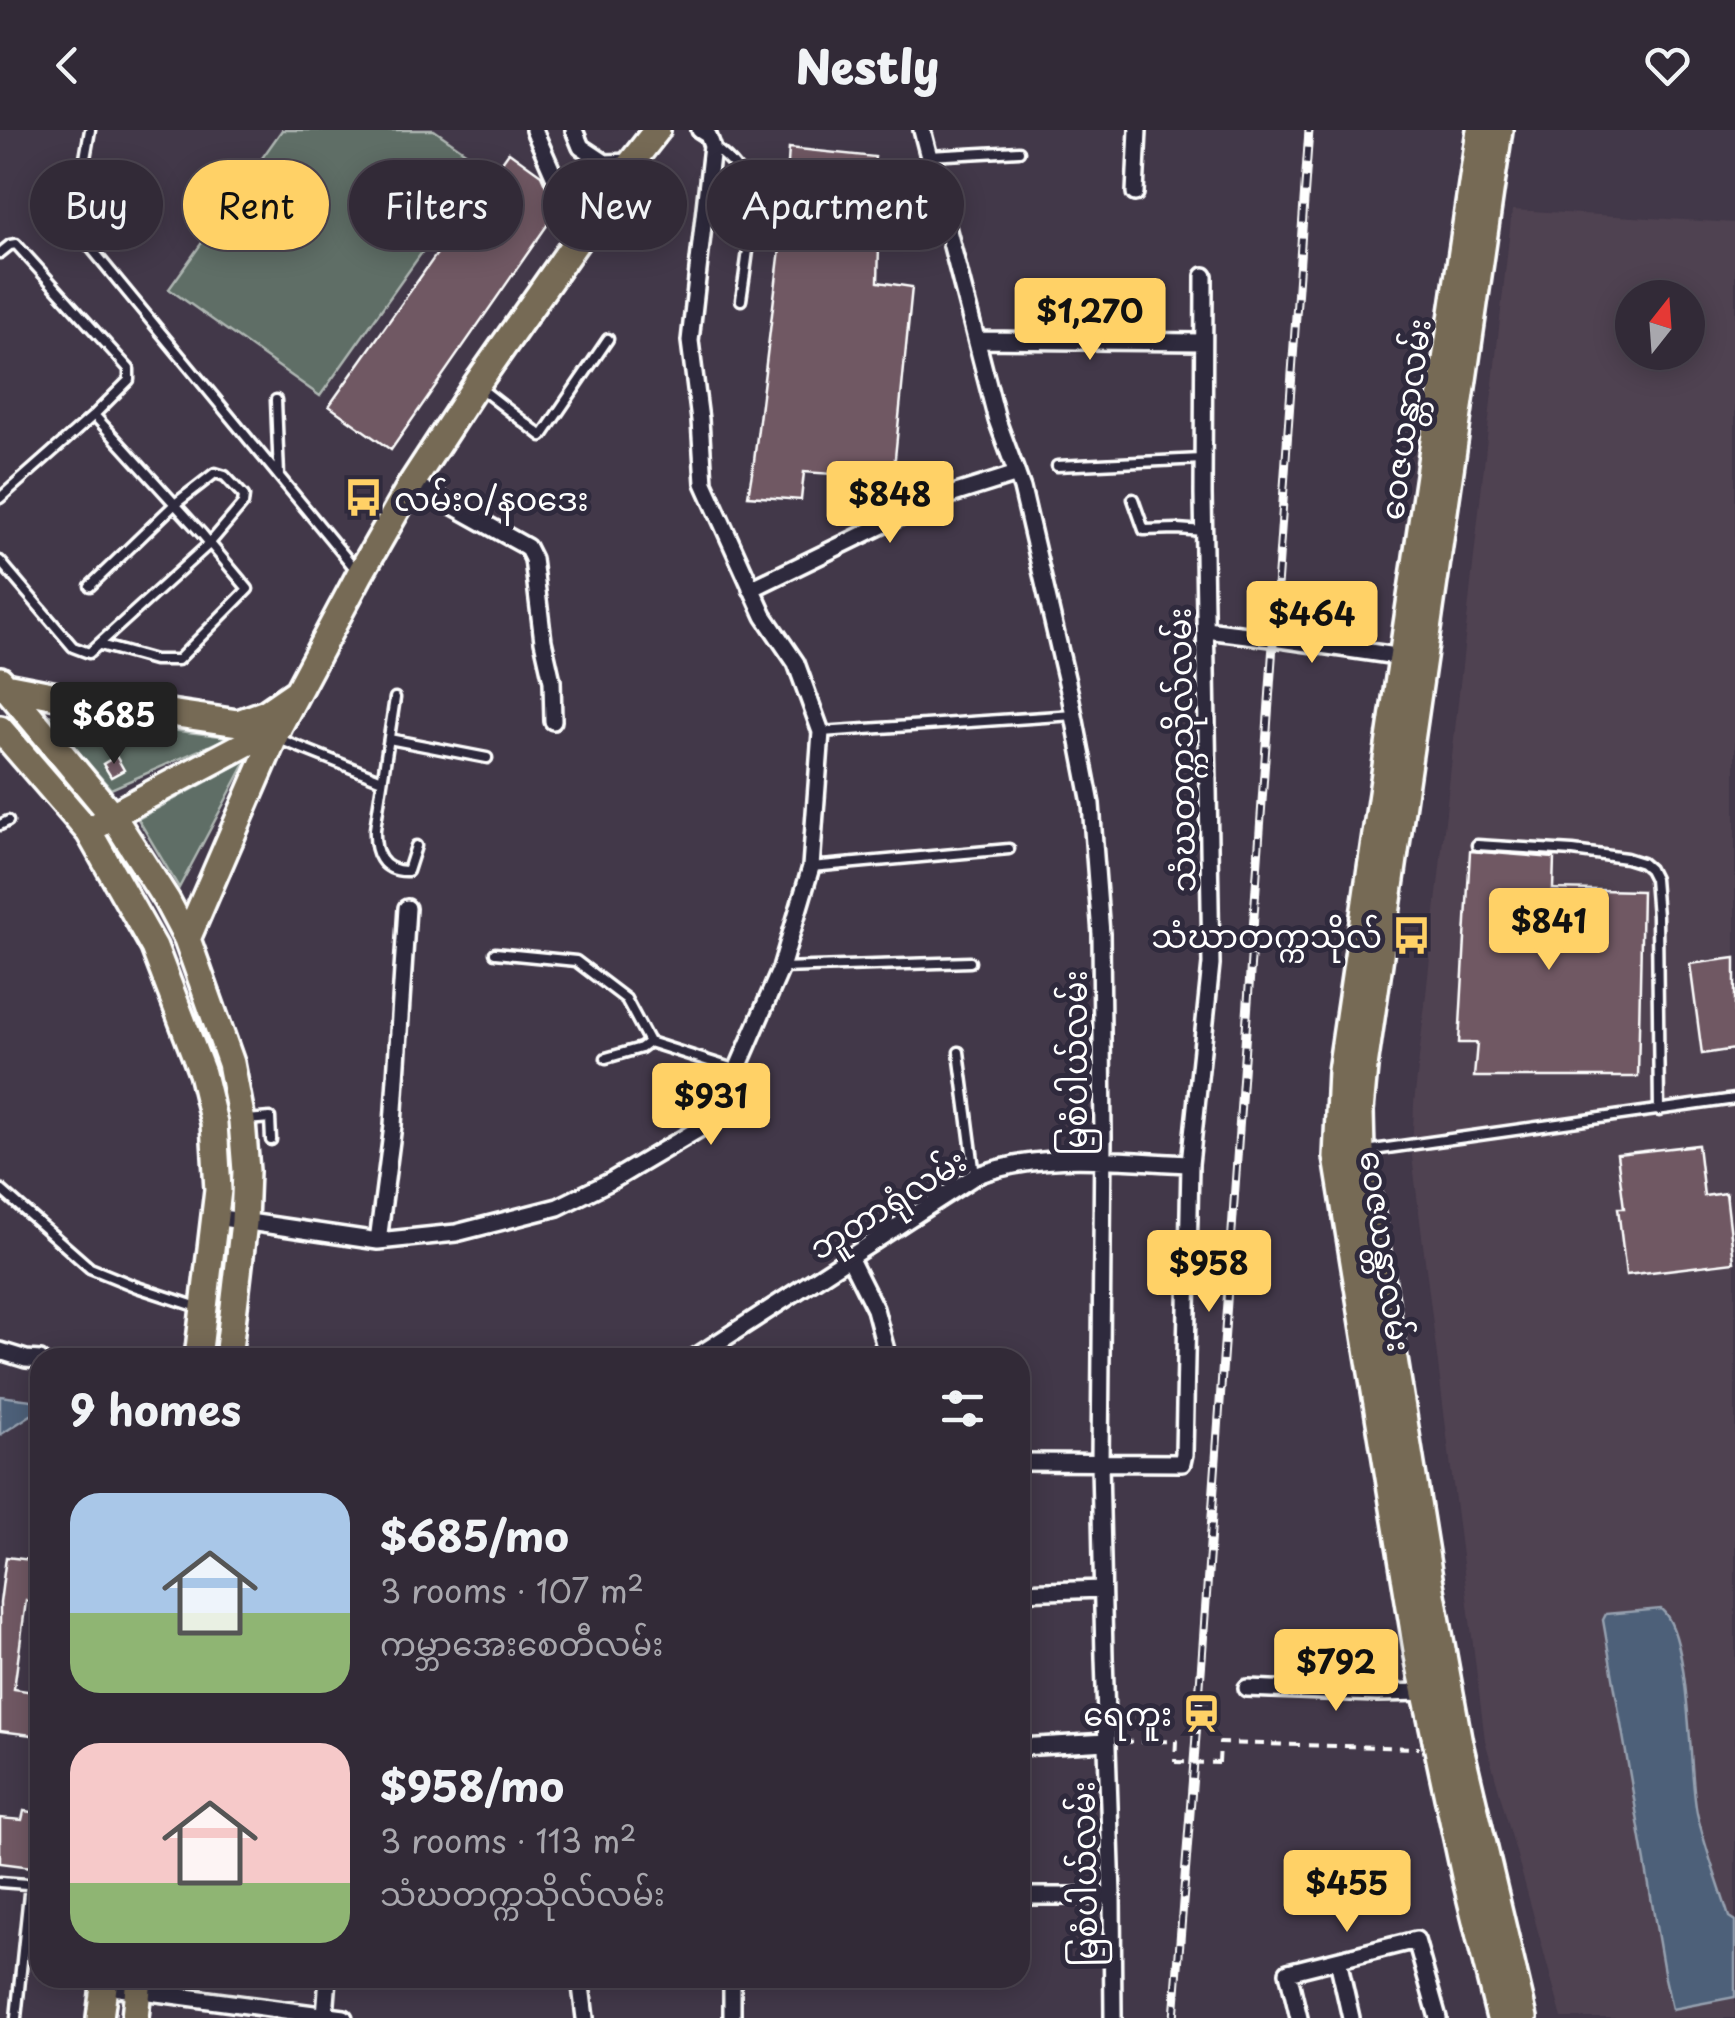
<!DOCTYPE html>
<meta charset="utf-8">
<style>
body{margin:0;font-family:"Playpen Sans","Noto Sans Myanmar",sans-serif;background:#3d3642;color:#f1f3f6;height:100vh;display:flex;flex-direction:column;font-size:38px;white-space:nowrap}
*{box-sizing:border-box;margin:0}
p{font-size:32px;color:#a8a7ad}
.icon{flex:none;width:55px;height:55px;fill:none;stroke:currentColor;stroke-width:2;stroke-linecap:round;stroke-linejoin:round}
.map{position:relative;flex:1;overflow:hidden}
.side{position:absolute;left:30px;top:1218px;width:1000px;height:640px;display:flex;flex-direction:column;background:#322a37;border-radius:30px;box-shadow:0 5px 25px #0003,0 0 0 2px #4d4652}
.side>*{flex:none}
.top-card{position:absolute;left:30px;top:30px;width:1000px;height:90px;display:flex;gap:20px}
.needle{width:65px;rotate:17deg}
.controls{position:absolute;left:1615px;top:150px;display:grid;gap:20px}
.controls a{display:grid;place-items:center;width:90px;height:90px;border-radius:50%;background:#322a37;box-shadow:0 5px 25px #0003,0 0 0 2px #4d4652;font-size:50px}
.price{position:absolute;translate:-50% -85px;padding:0 22px;border-radius:10px;background:#ffd166;color:#111;font-size:32px;line-height:65px;filter:drop-shadow(0 2px 5px #0008)}
.price::after{content:'';position:absolute;left:50%;top:60px;width:30px;height:22px;margin-left:-15px;background:inherit;clip-path:polygon(0 0,100% 0,50% 100%)}
.price.current{background:#222;color:#fff}
ul{padding:0;list-style:none}
li{display:flex;align-items:center;gap:30px;height:250px;padding:0 40px}
li span{display:grid;place-items:center;flex:none;width:280px;height:200px;border-radius:30px;color:#555}
li>.icon{margin-inline-start:auto}
span .icon{width:120px;height:120px;fill:#fffc;stroke-width:1}
li b{font-size:42px}
h2{display:flex;justify-content:space-between;align-items:center;height:120px;padding:0 40px;font-size:42px}
.tag{padding:0 35px;border-radius:45px;background:#322a37;box-shadow:0 5px 25px #0003,0 0 0 2px #4d4652;font-size:35px;line-height:90px}
.tag.current{background:#ffd166;color:#111}
header{display:flex;justify-content:space-between;align-items:center;height:130px;padding:0 40px;background:#322a37;font-size:45px;font-weight:800}
.map>svg:first-child{display:block}
</style>
<header><svg class="icon" aria-label="back" viewBox="0 0 24 24"><path d="M15 5l-7 7 7 7"/></svg>Nestly<svg class="icon" aria-label="heart" viewBox="0 0 24 24"><path d="M12 20l-8-8c-3-5 5-10 8-4 3-6 11-1 8 4z"/></svg></header>
<div class="map">
<svg width="1735" height="1888" viewBox="0 0 1735 1888">
<rect width="100%" height="100%" fill="#423849"/>
<filter id="ink" filterUnits="userSpaceOnUse"><feTurbulence type="fractalNoise" baseFrequency=".01" numOctaves="2"/><feDisplacementMap in="SourceGraphic" scale="20" xChannelSelector="R" yChannelSelector="G"/><feConvolveMatrix kernelMatrix="1 2 1 2 8 2 1 2 1" color-interpolation-filters="sRGB"/></filter>
<g filter="url(#ink)">
<path fill="#504251" fill-rule="evenodd" d="M 1512,80 L 1735,93 L 1735,1888 L 1562,1888 L 1485,1610 L 1412,1026 L 1414,974 ZM 1632,168 L 1688,168 L 1688,222 L 1632,222 Z"/>
<path fill="#5e6e66" stroke="#aeb6b2" stroke-width="2.5" d="M 282,0 L 434,0 L 484,35 L 320,266 L 169,159 Z
M 46,585 L 229,607 L 111,659 Z
M 247,630 L 179,758 L 138,689 Z"/>
<path fill="#4e6179" stroke="#95a0af" stroke-width="2.5" d="M 0,1266 L 40,1271 L 40,1285 L 31,1285 L 0,1305 Z
M 1661,1479 C 1692,1505 1688,1639 1697,1683 C 1705,1718 1718,1752 1729,1787 L 1735,1791 L 1735,1867 L 1672,1879 L 1665,1848 L 1603,1490 L 1606,1484 Z"/>
<path fill="#705964" stroke="#fff" stroke-width="2.5" d="M 789,18 L 875,27 L 869,77 L 880,79 L 878,152 L 912,157 L 893,348 L 804,342 L 801,370 L 748,366 L 754,331 L 785,78 Z
M 509,22 L 541,45 L 557,81 L 391,320 L 329,276 Z
M 116,626 L 124,640 L 111,647 L 103,634 Z
M 1470,721 L 1554,728 L 1553,759 L 1642,761 L 1638,947 L 1474,947 L 1477,913 L 1459,913 Z
M 1735,828 L 1735,919 L 1702,924 L 1690,834 Z
M 1698,1015 L 1704,1066 L 1726,1063 L 1734,1132 L 1626,1145 L 1618,1078 L 1624,1078 L 1617,1024 Z
M 6,1427 L 40,1431 L 40,1473 L 26,1471 L 14,1559 L 40,1563 L 40,1606 L 0,1601 L 0,1473 Z
M 24,1681 L 40,1683 L 40,1738 L 0,1733 L 0,1688 L 22,1690 Z"/>
<g fill="none" stroke-linecap="round" stroke-linejoin="round">
<defs>
<path id="lane" d="M 90,0 L 73,96 L 357,441
M 712,16 C 729,28 745,45 751,66 C 755,83 744,148 741,170
M 929,26 L 1019,21
M 0,123 L 10,115 L 16,114 L 129,239 L 129,250 L 94,285 L 0,368
M 480,258 L 542,306 L 608,209
M 276,270 L 279,346
M 94,285 L 202,404 L 248,459 L 178,530 L 154,530 L 100,515
M 1057,336 L 1202,329
M 1133,369 L 1144,400 L 1177,399 L 1204,401
M 0,431 L 73,517 L 89,523 L 209,414 L 243,374 L 244,366 L 225,346 L 215,343 L 175,374 L 90,456
M 395,568 L 375,699 C 374,722 381,742 408,741 L 416,716
M 821,602 L 1074,585
M 279,609 L 382,650
M 389,609 L 487,628
M 0,695 L 8,691
M 1477,715 L 1573,721 L 1626,728 L 1642,733 L 1649,739 L 1654,749 L 1657,786 L 1659,981
M 811,737 L 1009,719
M 495,823 L 576,831 L 626,869 L 649,912 L 737,940
M 781,838 L 970,832
M 959,922 L 975,1046
M 606,928 L 641,918 L 649,912
M 247,990 L 270,988 L 271,1010
M 1366,1021 L 1735,969
M 0,1059 L 90,1138 L 137,1157 L 201,1178
M 0,1752 L 40,1755
M 16,1888 L 30,1754"/>
<path id="street" d="M 534,0 L 580,105
M 574,0 L 581,17 L 605,33 L 632,32
M 922,0 L 997,290 L 1022,358 L 1070,565 L 1091,674 L 1101,804 L 1103,1007 L 1100,1332 L 1104,1527 L 1112,1766 L 1113,1888
M 1135,63 L 1138,0
M 977,210 L 1203,212
M 412,353 L 527,417 L 533,429 L 543,511 L 552,551 L 553,591
M 751,459 L 934,370 L 1017,344
M 1206,500 L 1280,509 L 1410,528
M 215,1087 L 378,1111 L 456,1103 L 558,1077 L 613,1050 L 699,999 L 720,973 L 737,940 L 781,838 L 811,737 L 821,602 L 796,533 L 764,486 L 704,353 L 700,290 L 690,211 L 712,16 L 708,5 L 700,0
M 378,1111 L 393,995 L 407,778
M 850,1129 L 875,1179 L 888,1228
M 0,1221 L 26,1229 L 40,1230
M 694,1228 L 975,1046 C 1042,1020 1119,1031 1190,1034
M 1020,1332 L 1182,1333 L 1184,1324 L 1190,1034 L 1211,834 L 1203,364 L 1204,146
M 1020,1462 L 1102,1459
M 1247,1558 L 1377,1563 L 1425,1562
M 1020,1617 L 1107,1612
M 1020,1766 L 1112,1766
M 1338,1830 L 1351,1888
M 580,1848 L 585,1888
M 104,1856 L 344,1888
M 325,1885 L 328,1848
M 732,1888 L 732,1848
M 1299,1888 L 1288,1842 L 1416,1810 L 1438,1888"/>
<path id="primary" d="M 1480,0 L 1341,941 L 1337,1027 L 1418,1526 L 1465,1746 L 1500,1888
M 1499,0 L 1364,937 L 1360,981 L 1361,1022 L 1429,1448 L 1459,1613 L 1524,1888
M 0,550 L 112,685 L 167,771 L 187,809 L 231,933 L 242,991 L 246,1041 L 244,1092 L 228,1228
M 5,556 L 67,568 L 238,593 L 266,583 L 295,563
M 0,599 L 89,702 L 154,817 L 202,943 L 214,993 L 218,1060 L 198,1228
M 100,694 L 112,685 L 279,596
M 187,809 L 279,596 L 360,444 L 412,353 L 476,255 L 632,32 L 657,0
M 100,1888 L 105,1848
M 135,1888 L 139,1848"/>
</defs>
<use href="#lane" stroke="#fff" stroke-width="15"/>
<use href="#street" stroke="#fff" stroke-width="22"/>
<use href="#primary" stroke="#fff" stroke-width="32"/>
<path stroke="#fff" stroke-width="4" stroke-dasharray="10 8" stroke-linecap="butt" d="M 1122,1612 L 1176,1611 L 1175,1632
M 1219,1633 L 1220,1613 L 1419,1618"/>
<use href="#lane" stroke="#2f2a3d" stroke-width="8"/>
<use href="#street" stroke="#2f2a3d" stroke-width="15"/>
<use href="#primary" stroke="#766a54" stroke-width="25"/>
<defs>
<path id="rail" d="M 1174,1888 L 1202,1529 L 1309,0"/>
</defs>
<use href="#rail" stroke="#fff" stroke-width="9"/>
<use href="#rail" stroke="#2f2a3d" stroke-width="5" stroke-dasharray="15" stroke-linecap="butt"/>
<path stroke="#fff" stroke-width="4" stroke-dasharray="10 8" stroke-linecap="butt" d="M 1175,1632 L 1219,1633"/>
</g>
</g>
<defs>
<symbol id="bus-bare" viewBox="-9 -9 18 18"><path d="M-5-6H5V4H4V6H2V4H-2V6H-4V4H-5ZM-3.5-4V0h7V-4ZM-3.5 1.2v1.5H-2V1.2ZM2 1.2v1.5H3.5V1.2Z" fill="#ffd166" stroke="#2f2a3d" stroke-width="2.5" paint-order="stroke"/></symbol>
<symbol id="station-bare" viewBox="-9 -9 18 18"><path d="M-3-6H3Q5-6 5-4V2Q5 4 3 4L4.5 6H3L1.5 4h-3L-3 6H-4.5L-3 4Q-5 4-5 2V-4Q-5-6-3-6ZM-3.5-4v3h7v-3ZM-3.5 1v1.5H-2V1ZM2 1v1.5H3.5V1Z" fill="#ffd166" stroke="#2f2a3d" stroke-width="2.5" paint-order="stroke"/></symbol>
</defs>
<g fill-rule="evenodd">
<use href="#bus-bare" x="336" y="340" width="55" height="55"/>
<use href="#bus-bare" x="1384" y="778" width="55" height="55"/>
<use href="#station-bare" x="1174" y="1556" width="55" height="55"/>
</g>
<g text-anchor="middle" dominant-baseline="central" stroke-width="10" stroke-linejoin="round" paint-order="stroke">
<g font-size="32" fill="#fff" stroke="#2f2a3d">
<text transform="translate(1404 289) rotate(-82)">ဝေဇယန္တာလမ်း</text>
<text transform="translate(1180 620) rotate(-91)">သံဃတက္ကသိုလ်လမ်း</text>
<text transform="translate(1074 933) rotate(-90)">မြစံပါယ်လမ်း</text>
<text transform="translate(887 1073) rotate(-32)">ဘူတာရုံလမ်း</text>
<text transform="translate(1387 1121) rotate(82)">ဝေဇယန္တာလမ်း</text>
<text transform="translate(1083 1744) rotate(-91)">မြစံပါယ်လမ်း</text>
</g>
<g font-size="32" fill="#fff" stroke="#2f2a3d" text-anchor="end">
<text x="394" y="368" text-anchor="start">လမ်းဝ/နဝဒေး</text>
<text x="1382" y="805">သံဃာတက္ကသိုလ်</text>
<text x="1172" y="1583">ရေကူး</text>
</g>
</g>
</svg>
<div class="controls">
<a><svg class="needle" viewBox="-14 -14 28 28"><path d="M0-13l5 13h-10z" fill="#e53935"/><path d="M0 13l5-13h-10z" fill="#a8a7ad"/></svg></a>
</div>
<b class="price" style="left:1090px;top:233px">$1,270</b>
<b class="price" style="left:890px;top:416px">$848</b>
<b class="price" style="left:1312px;top:536px">$464</b>
<b class="price current" style="left:114px;top:637px">$685</b>
<b class="price" style="left:1549px;top:843px">$841</b>
<b class="price" style="left:711px;top:1018px">$931</b>
<b class="price" style="left:1209px;top:1185px">$958</b>
<b class="price" style="left:1336px;top:1584px">$792</b>
<b class="price" style="left:1347px;top:1805px">$455</b>
<div class="top-card">
<a class="tag">Buy</a>
<a class="tag current">Rent</a>
<a class="tag">Filters</a>
<a class="tag">New</a>
<a class="tag">Apartment</a>
</div>
<section class="side">
<h2>9 homes<svg class="icon" aria-label="filters" viewBox="0 0 24 24"><path d="M4 7h16M4 17h16"/><circle cx="9" cy="7" r="2"/><circle cx="15" cy="17" r="2"/></svg></h2>
<ul>
<li><span style="background:linear-gradient(#a9c7e8 60%,#8fb573 0)"><svg class="icon" aria-label="home" viewBox="0 0 24 24"><path d="M3 11l9-7 9 7M6 9v11h12V9"/></svg></span><div><b>$685/mo</b><p>3 rooms · 107 m²</p><p>ကမ္ဘာအေးစေတီလမ်း</p></div></li>
<li><span style="background:linear-gradient(#f6c9c9 70%,#8fb573 0)"><svg class="icon" aria-label="home" viewBox="0 0 24 24"><path d="M3 11l9-7 9 7M6 9v11h12V9"/></svg></span><div><b>$958/mo</b><p>3 rooms · 113 m²</p><p>သံဃတက္ကသိုလ်လမ်း</p></div></li>
</ul>
</section>
</div>
